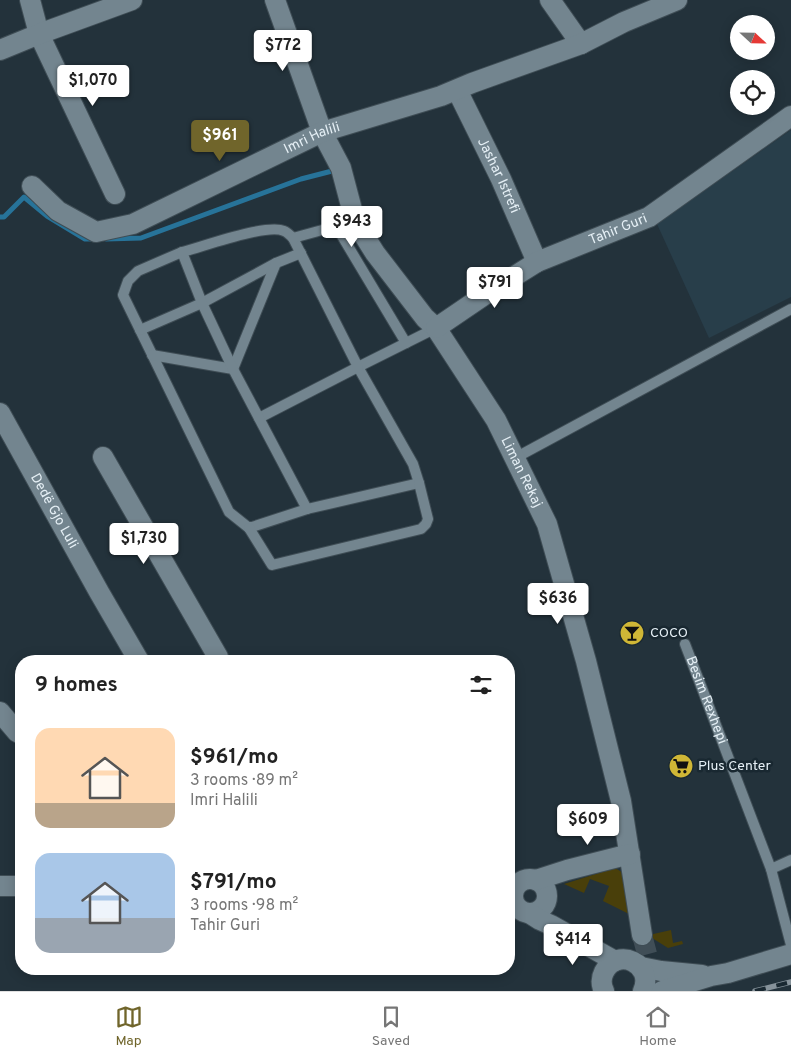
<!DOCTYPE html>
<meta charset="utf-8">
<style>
body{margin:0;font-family:Overpass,sans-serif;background:#f2f2f2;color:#222;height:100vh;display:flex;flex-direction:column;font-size:19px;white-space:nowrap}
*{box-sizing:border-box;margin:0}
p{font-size:16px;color:#767676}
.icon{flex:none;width:28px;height:28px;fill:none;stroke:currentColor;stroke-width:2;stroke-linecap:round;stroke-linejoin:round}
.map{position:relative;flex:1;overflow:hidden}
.drawer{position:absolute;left:15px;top:655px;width:500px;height:320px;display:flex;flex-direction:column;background:#fff;border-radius:20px;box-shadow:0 2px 12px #0003}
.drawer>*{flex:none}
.needle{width:32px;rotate:112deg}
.buttons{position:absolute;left:730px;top:15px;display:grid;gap:10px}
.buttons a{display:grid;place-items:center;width:45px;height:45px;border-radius:50%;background:#fff;box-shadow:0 2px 12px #0003;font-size:25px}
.price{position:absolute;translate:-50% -42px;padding:0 11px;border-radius:5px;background:#fff;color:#222;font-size:16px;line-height:32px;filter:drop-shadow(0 1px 2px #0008)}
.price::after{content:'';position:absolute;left:50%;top:30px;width:15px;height:11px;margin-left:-8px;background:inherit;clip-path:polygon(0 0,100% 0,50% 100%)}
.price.active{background:#70652b;color:#fff}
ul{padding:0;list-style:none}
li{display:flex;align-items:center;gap:15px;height:125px;padding:0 20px}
li span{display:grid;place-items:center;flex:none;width:140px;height:100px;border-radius:15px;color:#555}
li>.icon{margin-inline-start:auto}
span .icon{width:60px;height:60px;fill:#fffc;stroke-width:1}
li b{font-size:21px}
h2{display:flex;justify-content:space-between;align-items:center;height:60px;padding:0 20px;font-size:21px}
.tab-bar{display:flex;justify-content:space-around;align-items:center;height:70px;border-top:1px solid #e0e0e0;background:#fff;font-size:14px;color:#767676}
.tab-bar a{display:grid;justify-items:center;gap:2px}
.tab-bar .active{color:#70652b}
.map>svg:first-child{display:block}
</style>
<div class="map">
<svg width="791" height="991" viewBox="0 0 791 991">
<rect width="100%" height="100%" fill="#23323b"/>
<path fill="#283e4a" d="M 791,130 L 791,297 L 709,338 L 657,224 Z"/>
<path fill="#493f0a" d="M 615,868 L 635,880 L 649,935 L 671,930 L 673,943 L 682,941 L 683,944 L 668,948 L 649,936 L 631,915 L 603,901 L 609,886 L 590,879 L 584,893 L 564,884 Z"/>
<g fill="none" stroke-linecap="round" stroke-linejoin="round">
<path stroke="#277399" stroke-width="5" d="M 0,217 L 4,217 L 24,197 L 47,216 L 85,239 L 93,239
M 106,239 L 141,238 L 301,179 L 336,170"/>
<path stroke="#404e57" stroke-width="20" stroke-dasharray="20 10" stroke-linecap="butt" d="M 642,935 L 655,984"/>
<defs>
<g id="lane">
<path d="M 336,226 L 406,343"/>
<path d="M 182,252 L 138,271 L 128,281 L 123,295 L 229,512 L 249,528 L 307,509 L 419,483 L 413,464 L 358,367 L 436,328"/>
<path d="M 140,330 L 202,303 L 276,263 L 301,253"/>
<path d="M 152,355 L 233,369 L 276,263"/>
<path d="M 259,418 L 358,367 L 293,238"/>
<path d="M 515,458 L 791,309"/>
<path d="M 307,509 L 233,369 L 202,303 L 182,252 C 202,247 267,223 284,231 C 287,232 291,236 293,238 L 355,221"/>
<path d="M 249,528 L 272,565 L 421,529 L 426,524 L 428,519 L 419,483"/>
<path id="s1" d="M 685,644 L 771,869 L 791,945"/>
<path d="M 771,869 L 791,860"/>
</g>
<g id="street">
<path d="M 30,0 L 39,34 L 115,194"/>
<path id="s2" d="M 275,0 L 322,132 L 341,168 L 355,221 L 375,253 L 425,318 L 436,328 L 496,420 L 547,524 L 586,661 L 621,801 L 642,935"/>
<path d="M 550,0 L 581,44"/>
<path d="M 0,50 L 39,34 L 132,0"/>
<path id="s3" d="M 457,90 L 501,179 L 537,262"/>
<path id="s4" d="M 32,186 L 58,211 L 96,232 L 133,224 L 322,132 L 441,96 L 472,83 L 581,44 L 624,22 L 677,0"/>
<path id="s5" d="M 436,328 L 486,294 L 537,262 L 649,217 L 791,116"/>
<path id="s6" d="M 0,413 L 99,592 L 139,661"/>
<path d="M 103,457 L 218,657 L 218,661"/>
<path d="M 0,712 L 17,732 L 21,734"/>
<circle cx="530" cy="896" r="17"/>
<path d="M 536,880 L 567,870 L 630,854"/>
<path d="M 0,886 L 21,886"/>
<path d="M 529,913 L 540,920 L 551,925 L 615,961"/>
<path d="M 641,967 L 661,971 L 702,975"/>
<path d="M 604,991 C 601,985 601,978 604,972 C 617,946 655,964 643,991"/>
<path d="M 662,991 L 711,976 L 728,973 L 791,954"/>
</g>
</defs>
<use href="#lane" stroke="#3f4d55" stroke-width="12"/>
<use href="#street" stroke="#3f4d55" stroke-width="22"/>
<use href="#lane" stroke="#73858f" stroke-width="10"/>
<use href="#street" stroke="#73858f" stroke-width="20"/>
<defs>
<path id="rail" d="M 755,991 L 791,982"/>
</defs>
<use href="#rail" stroke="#86929a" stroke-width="5.5"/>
<use href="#rail" stroke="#192831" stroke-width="4" stroke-dasharray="11" stroke-linecap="butt"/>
</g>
<defs>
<symbol id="bar-disc" viewBox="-11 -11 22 22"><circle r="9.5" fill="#d0b736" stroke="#192831"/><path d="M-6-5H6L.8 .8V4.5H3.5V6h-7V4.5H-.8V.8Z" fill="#111"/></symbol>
<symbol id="supermarket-disc" viewBox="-11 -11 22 22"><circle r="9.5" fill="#d0b736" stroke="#192831"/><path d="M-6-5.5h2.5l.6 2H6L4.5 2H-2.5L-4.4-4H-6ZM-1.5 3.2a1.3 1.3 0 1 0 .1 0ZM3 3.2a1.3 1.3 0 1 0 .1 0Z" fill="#111"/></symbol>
</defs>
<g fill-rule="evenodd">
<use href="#bar-disc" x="618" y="619" width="28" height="28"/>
<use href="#supermarket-disc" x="667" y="752" width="28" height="28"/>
</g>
<g text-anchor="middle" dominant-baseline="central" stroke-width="5" stroke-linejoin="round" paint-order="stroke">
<g font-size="14" fill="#e5eff5" stroke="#192831">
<text stroke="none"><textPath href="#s4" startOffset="316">Imri Halili</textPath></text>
<text stroke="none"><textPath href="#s3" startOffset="95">Jashar Istrefi</textPath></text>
<text stroke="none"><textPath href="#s5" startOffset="208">Tahir Guri</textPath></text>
<text stroke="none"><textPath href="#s2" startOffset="538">Liman Rekaj</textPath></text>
<text stroke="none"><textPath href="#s6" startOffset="112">Dedë Gjo Luli</textPath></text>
<text stroke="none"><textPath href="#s1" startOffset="60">Besim Rexhepi</textPath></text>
</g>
<g font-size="14" fill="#e5eff5" stroke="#192831" text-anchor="start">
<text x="650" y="633">COCO</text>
<text x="698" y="766">Plus Center</text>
</g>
</g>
</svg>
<div class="buttons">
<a><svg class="needle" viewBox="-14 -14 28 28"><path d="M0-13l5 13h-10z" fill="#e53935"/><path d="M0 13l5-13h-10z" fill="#767676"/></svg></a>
<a><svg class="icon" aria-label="locate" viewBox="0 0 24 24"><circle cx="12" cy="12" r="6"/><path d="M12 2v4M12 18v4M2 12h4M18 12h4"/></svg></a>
</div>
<b class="price" style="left:283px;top:72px">$772</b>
<b class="price" style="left:93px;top:107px">$1,070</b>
<b class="price active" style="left:220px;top:162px">$961</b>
<b class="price" style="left:352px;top:248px">$943</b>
<b class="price" style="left:495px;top:309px">$791</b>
<b class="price" style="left:144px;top:565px">$1,730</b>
<b class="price" style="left:558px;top:625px">$636</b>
<b class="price" style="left:588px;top:846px">$609</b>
<b class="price" style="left:573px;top:966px">$414</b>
<section class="drawer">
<h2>9 homes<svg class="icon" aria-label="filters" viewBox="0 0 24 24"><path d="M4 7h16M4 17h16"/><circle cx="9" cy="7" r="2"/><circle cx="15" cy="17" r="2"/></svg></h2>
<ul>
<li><span style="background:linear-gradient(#ffd9b3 75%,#b9a48a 0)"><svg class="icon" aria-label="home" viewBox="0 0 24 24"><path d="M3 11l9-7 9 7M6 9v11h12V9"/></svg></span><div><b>$961/mo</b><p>3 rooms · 89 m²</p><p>Imri Halili</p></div></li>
<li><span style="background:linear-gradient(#a9c7e8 65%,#9aa5b1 0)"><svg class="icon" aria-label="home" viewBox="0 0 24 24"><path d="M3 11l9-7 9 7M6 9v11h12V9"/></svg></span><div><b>$791/mo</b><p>3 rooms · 98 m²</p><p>Tahir Guri</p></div></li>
</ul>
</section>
</div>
<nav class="tab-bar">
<a class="active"><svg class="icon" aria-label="map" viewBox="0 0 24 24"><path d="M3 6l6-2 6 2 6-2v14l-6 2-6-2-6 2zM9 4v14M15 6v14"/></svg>Map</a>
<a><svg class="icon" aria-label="saved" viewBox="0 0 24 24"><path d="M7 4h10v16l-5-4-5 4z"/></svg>Saved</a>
<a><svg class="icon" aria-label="home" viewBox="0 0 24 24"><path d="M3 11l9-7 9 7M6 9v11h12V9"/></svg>Home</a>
</nav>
